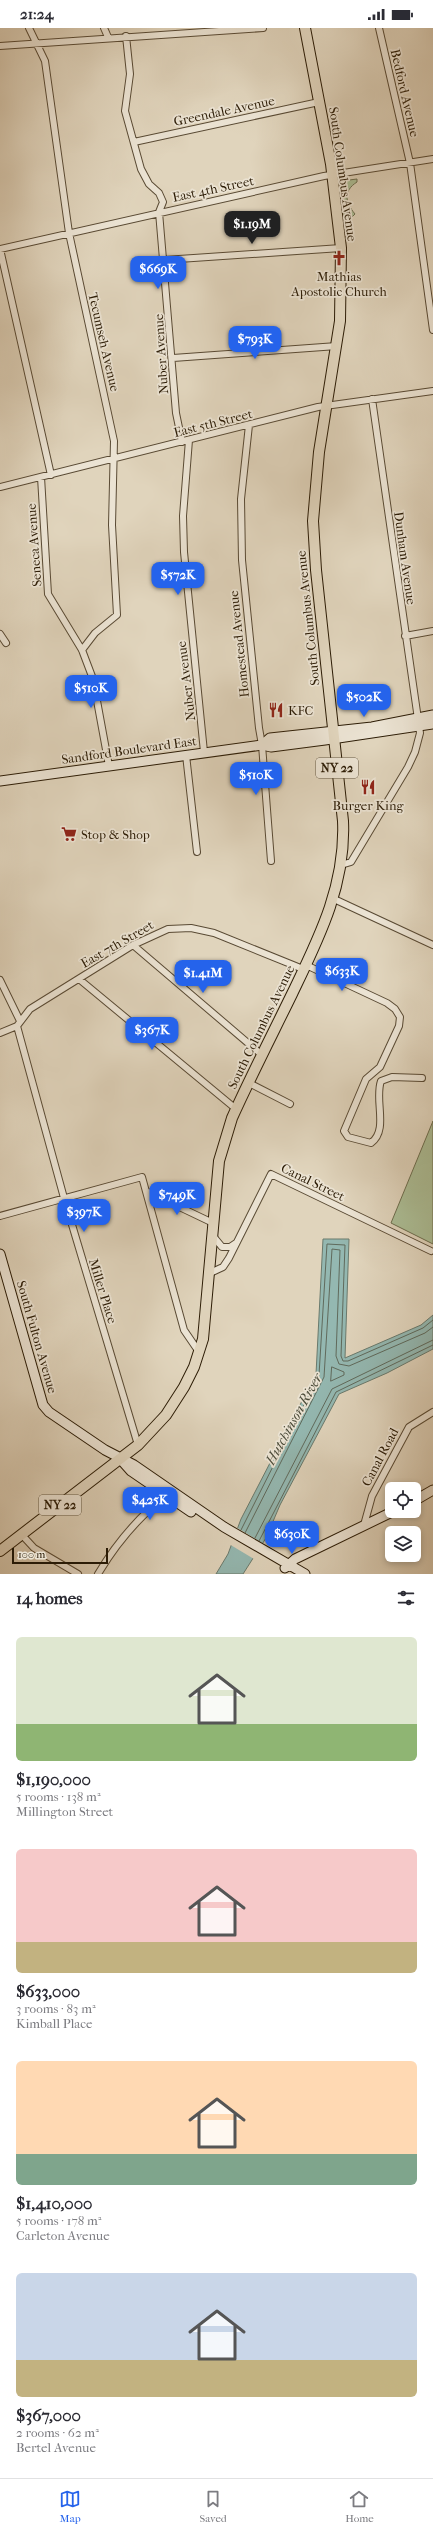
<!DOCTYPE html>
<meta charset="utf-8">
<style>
body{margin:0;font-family:"IM FELL French Canon",serif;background:#f7f7f7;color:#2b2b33;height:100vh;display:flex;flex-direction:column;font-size:15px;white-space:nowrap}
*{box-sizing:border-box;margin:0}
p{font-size:13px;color:#7c7c81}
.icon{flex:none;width:22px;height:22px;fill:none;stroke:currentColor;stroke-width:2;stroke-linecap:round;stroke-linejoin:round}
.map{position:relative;height:1546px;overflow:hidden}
.details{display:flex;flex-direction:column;background:#fff;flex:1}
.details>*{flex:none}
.fabs{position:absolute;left:385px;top:1454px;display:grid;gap:8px}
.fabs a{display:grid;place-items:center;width:36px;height:36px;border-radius:6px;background:#fff;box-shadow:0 2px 6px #0003;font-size:20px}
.scale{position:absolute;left:12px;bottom:10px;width:96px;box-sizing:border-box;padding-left:4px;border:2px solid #2c1c06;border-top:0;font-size:11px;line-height:14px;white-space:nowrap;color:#2c1c06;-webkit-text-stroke:3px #ebe3d3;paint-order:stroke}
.price{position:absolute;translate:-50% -34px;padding:0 9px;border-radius:8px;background:#2563eb;color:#fff;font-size:13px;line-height:26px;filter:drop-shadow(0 1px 2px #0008)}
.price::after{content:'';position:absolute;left:50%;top:24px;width:12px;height:9px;margin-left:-6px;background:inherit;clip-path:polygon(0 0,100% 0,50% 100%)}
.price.selected{background:#222;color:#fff}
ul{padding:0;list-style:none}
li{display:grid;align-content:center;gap:8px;height:212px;padding:0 16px}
li span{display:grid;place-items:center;height:124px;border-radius:6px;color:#555}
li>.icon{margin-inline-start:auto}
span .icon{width:72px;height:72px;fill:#fffc;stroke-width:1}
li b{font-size:17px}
h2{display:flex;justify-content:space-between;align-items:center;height:48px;padding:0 16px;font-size:17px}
.status{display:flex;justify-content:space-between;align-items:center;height:28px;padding:0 20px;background:#fff;direction:ltr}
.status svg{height:11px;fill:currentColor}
.tab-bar{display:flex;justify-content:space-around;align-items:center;height:56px;border-top:1px solid #e1e1e2;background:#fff;font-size:11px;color:#7c7c81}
.tab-bar a{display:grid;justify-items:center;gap:2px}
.tab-bar .selected{color:#2563eb}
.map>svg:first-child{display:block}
</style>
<div class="status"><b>21:24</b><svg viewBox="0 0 49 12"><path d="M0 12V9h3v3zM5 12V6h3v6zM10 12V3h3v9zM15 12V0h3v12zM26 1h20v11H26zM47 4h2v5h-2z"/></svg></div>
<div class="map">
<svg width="433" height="1546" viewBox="0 0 433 1546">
<rect width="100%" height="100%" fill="#e0d4bc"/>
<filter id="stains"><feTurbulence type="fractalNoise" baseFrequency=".005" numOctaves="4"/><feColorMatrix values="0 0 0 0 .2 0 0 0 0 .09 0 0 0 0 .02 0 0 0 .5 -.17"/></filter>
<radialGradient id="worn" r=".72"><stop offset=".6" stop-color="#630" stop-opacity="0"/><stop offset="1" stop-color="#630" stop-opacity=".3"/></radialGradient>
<path fill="#acbe96" stroke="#6c6d4e" d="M 357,151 L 357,154 C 343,163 345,174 355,186 L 345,196 L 341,153 Z
M 433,1093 L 433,1216 L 391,1195 Z"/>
<path fill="#94b8b1" stroke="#6a7a6d" d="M 323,1211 L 349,1211 L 345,1330 L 421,1297 L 433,1287 L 433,1321 L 387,1345 L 339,1366 L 280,1477 L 266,1510 L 243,1546 L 216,1546 L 228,1526 L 241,1491 L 316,1346 Z"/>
<path fill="#e0d4bc" d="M 236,1499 L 264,1516 L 254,1531 L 229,1516 Z"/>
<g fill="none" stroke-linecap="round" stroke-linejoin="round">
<path stroke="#606a5c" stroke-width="1" d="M 332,1339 L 344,1344 L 344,1347 L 331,1353 Z
M 241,1502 L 319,1347 L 327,1216 L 345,1217 L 341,1328 L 343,1333 L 348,1333 L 423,1300 L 433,1292
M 245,1505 L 324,1349 L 332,1221 L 340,1222 L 336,1328 L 339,1336 L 349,1338 L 425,1305 L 433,1299
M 255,1510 L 332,1361 L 433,1312
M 259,1513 L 336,1364 L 433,1317"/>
<defs>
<path id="street" d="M 29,0 L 45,33 L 69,205 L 114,413 L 112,497 L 117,587 L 95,605 L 82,622
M 104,0 L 108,9
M 379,0 L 410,135 L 433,302
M 126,8 L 130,46 L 125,83 L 141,141 L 149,156 L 159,165 L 163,174 L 159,184 L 176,385 L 182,414
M 0,18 L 263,0
M 134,114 L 319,74
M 0,221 L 324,148 L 433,131
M 0,221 L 51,447
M 164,232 L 341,220
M 173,330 L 337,318
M 249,397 L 241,471 L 242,532 L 259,700 L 262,717 L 271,833
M 189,412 L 183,488 L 184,524 L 204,724
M 41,449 L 48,566 L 82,622 L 93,651 L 109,738
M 0,459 L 318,379 L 433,363
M 0,606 L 6,615
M 405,608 L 433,603
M 186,727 L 197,824
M 341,837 L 351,834 L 408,739 L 415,724 L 420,705 L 372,371
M 334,871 L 433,917
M 133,917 L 262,1027
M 306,937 L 387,975 L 395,981 L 400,989 L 399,998 L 380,1039 L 366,1051 L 344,1103 L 348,1109 L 371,1115 C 389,1102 374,1072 381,1053 L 392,1049 L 422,1050
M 79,951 L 236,1081
M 0,952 L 20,993
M 17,998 L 64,1170 L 138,1417
M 0,1005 L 17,998 L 30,981 L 133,917 L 168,901 L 191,900 L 214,905 L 303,941
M 249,1055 L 290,1076
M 148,1164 L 213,1195
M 0,1188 L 142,1149 L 184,1302 L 199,1324
M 213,1208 L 222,1219 L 230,1219 L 236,1215
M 210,1245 L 223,1239 L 229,1230 L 271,1146 L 431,1223
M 364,1497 L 372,1468 L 409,1399 L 433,1384
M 22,1507 L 34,1520 L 78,1546
M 98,1546 C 117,1514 139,1488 169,1465"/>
<path id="secondary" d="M 262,717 L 270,710 L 372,699 L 433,687
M 0,753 L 262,717 L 271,719 L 325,712 L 433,696
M 0,1226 L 43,1377 L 49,1384 L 105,1422 L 134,1437 L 224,1499 L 305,1546
M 123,1434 L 131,1443 L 191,1484
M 414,1473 L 433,1462
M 285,1540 L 295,1531 L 394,1483"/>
<path id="primary" d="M 0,1523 L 138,1417 L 166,1387 L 184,1359 L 194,1339 L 203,1311 L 219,1133 L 232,1090 C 251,1048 272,1007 292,966 C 319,910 346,857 343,793 L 316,542 L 313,493 L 319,424 L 340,293 L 341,220 L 331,136 L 305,0"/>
</defs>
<use href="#street" stroke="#594a34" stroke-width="8"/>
<use href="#secondary" stroke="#2c1c06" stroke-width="11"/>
<use href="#primary" stroke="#2c1c06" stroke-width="12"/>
<use href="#street" stroke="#ebe3d3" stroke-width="6"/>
<use href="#secondary" stroke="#ebe3d3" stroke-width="9"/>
<use href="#primary" stroke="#e0d4bc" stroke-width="10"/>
</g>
<defs>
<symbol id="church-bare" viewBox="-9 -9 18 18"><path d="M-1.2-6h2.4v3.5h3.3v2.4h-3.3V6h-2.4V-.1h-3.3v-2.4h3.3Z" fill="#8f2418" stroke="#ebe3d3" stroke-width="2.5" paint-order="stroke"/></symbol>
<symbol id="restaurant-bare" viewBox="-9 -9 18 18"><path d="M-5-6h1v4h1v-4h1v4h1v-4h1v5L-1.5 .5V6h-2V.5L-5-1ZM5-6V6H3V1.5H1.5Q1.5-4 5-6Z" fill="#8f2418" stroke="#ebe3d3" stroke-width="2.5" paint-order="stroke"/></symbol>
<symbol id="supermarket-bare" viewBox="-9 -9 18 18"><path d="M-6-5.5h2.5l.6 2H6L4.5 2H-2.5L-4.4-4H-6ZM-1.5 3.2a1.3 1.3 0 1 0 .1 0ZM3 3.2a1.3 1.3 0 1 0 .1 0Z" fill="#8f2418" stroke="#ebe3d3" stroke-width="2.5" paint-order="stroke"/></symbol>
</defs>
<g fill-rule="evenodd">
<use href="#church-bare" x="328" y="219" width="22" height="22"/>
<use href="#restaurant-bare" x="265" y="671" width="22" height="22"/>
<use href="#restaurant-bare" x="357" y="748" width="22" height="22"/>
<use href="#supermarket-bare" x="58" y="795" width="22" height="22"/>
</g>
<g text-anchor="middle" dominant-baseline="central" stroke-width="3.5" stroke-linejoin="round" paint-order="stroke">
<g fill="#ebe3d3" stroke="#655844" stroke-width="1">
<rect x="316" y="730" width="42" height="20" rx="3"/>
<rect x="39" y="1467" width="42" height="20" rx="3"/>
</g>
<g font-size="12" font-weight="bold" fill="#2c1c06">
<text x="337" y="740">NY 22</text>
<text x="60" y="1477">NY 22</text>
</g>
<g font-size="13" fill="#2c1c06" stroke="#ebe3d3">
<text transform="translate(405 65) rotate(77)">Bedford Avenue</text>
<text transform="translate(224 83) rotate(-12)">Greendale Avenue</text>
<text transform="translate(343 146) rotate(82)">South Columbus Avenue</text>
<text transform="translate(213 161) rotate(-12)">East 4th Street</text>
<text transform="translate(104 314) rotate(77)">Tecumseh Avenue</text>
<text transform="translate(161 326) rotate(-94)">Nuber Avenue</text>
<text transform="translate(213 395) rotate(-14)">East 5th Street</text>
<text transform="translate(34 517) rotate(-94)">Seneca Avenue</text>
<text transform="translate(405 530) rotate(82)">Dunham Avenue</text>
<text transform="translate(308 590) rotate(-96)">South Columbus Avenue</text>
<text transform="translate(239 616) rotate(-96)">Homestead Avenue</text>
<text transform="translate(186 653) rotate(-97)">Nuber Avenue</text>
<text transform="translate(129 722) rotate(-8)">Sandford Boulevard East</text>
<text transform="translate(117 916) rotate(-30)">East 7th Street</text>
<text transform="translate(261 999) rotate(-64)">South Columbus Avenue</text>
<text transform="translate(313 1154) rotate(26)">Canal Street</text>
<text transform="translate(103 1263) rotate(73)">Miller Place</text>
<text transform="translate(37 1309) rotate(74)">South Fulton Avenue</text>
<text transform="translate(380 1429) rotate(-62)">Canal Road</text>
</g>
<g font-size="13" fill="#2c1c06" stroke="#ebe3d3">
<text x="339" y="248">Mathias<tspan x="339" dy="15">Apostolic Church</tspan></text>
<text x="288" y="682" text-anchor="start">KFC</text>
<text x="368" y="777">Burger King</text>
<text x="81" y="806" text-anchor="start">Stop &amp; Shop</text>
</g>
<g font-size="14" font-style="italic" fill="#4b4b39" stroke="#ebe3d3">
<text transform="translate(294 1391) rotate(-61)">Hutchinson River</text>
</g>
</g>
<rect width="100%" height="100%" filter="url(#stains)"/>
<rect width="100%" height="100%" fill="url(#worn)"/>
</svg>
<div class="fabs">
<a><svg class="icon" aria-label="locate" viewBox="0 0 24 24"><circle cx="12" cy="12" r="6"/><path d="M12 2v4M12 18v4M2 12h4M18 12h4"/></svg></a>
<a><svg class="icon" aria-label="layers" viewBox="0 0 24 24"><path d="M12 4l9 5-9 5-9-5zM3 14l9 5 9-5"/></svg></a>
</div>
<div class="scale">100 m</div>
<b class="price selected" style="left:252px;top:217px">$1.19M</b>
<b class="price" style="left:158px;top:262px">$669K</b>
<b class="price" style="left:255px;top:332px">$793K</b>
<b class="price" style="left:178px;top:568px">$572K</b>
<b class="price" style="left:91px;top:681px">$510K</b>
<b class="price" style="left:364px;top:690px">$502K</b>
<b class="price" style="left:256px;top:768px">$510K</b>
<b class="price" style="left:342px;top:964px">$633K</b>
<b class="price" style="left:203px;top:966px">$1.41M</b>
<b class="price" style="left:152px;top:1023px">$367K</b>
<b class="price" style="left:177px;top:1188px">$749K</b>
<b class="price" style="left:84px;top:1205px">$397K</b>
<b class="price" style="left:150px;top:1493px">$425K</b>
<b class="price" style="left:292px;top:1527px">$630K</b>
</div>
<section class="details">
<h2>14 homes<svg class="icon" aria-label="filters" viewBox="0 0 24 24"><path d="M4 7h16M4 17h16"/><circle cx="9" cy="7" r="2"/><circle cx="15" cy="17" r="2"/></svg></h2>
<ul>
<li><span style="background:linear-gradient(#dfe7d0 70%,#8fb573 0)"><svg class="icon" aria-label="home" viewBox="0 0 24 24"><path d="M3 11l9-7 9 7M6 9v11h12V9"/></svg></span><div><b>$1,190,000</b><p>5 rooms · 138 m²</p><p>Millington Street</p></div></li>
<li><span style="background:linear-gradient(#f6c9c9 75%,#c2b280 0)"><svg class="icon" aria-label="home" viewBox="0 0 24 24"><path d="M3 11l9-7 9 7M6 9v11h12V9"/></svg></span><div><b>$633,000</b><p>3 rooms · 83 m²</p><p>Kimball Place</p></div></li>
<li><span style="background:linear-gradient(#ffd9b3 75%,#7fa58c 0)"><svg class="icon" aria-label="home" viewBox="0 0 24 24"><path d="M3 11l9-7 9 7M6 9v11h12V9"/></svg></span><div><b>$1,410,000</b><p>5 rooms · 178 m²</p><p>Carleton Avenue</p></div></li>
<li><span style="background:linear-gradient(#c9d6e8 70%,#c2b280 0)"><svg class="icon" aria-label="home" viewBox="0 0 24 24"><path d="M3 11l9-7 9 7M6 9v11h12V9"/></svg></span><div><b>$367,000</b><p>2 rooms · 62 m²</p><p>Bertel Avenue</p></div></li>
</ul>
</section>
<nav class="tab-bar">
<a class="selected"><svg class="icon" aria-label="map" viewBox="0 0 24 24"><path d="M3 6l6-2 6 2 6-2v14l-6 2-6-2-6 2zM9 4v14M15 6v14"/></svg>Map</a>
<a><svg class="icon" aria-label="saved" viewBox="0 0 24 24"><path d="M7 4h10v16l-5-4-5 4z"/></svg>Saved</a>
<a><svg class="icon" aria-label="home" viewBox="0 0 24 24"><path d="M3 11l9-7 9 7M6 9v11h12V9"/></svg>Home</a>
</nav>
